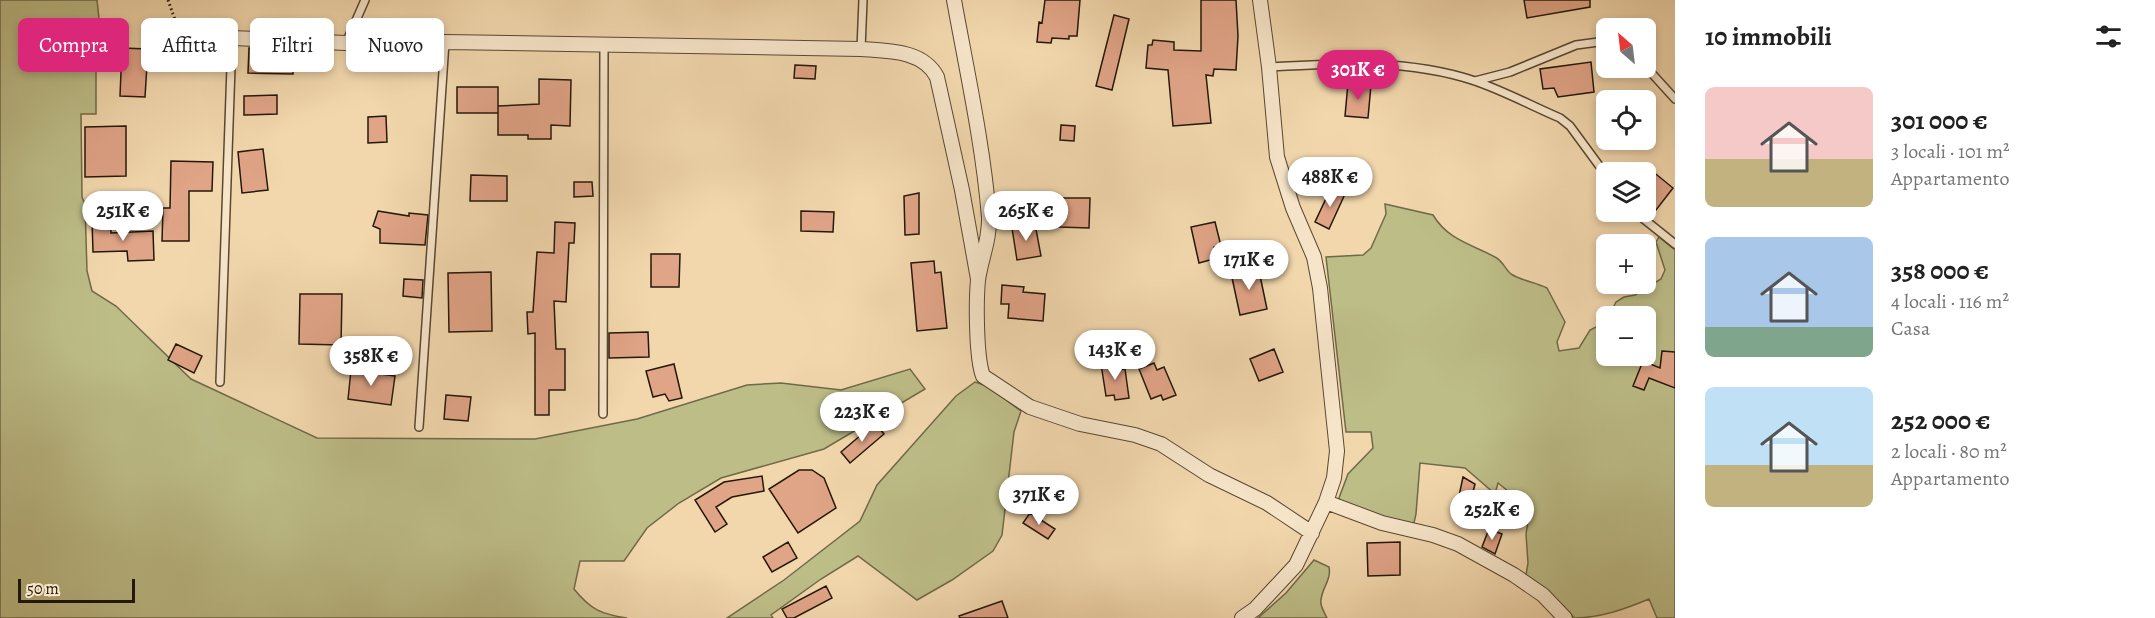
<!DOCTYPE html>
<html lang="it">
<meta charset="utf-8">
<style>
body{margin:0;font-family:Alegreya,serif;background:#f6f6f6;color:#222;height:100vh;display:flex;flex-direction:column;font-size:22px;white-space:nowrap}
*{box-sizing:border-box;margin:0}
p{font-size:20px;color:#767676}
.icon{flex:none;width:33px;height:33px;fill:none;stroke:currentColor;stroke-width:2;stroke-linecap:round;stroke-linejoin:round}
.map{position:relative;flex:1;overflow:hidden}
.details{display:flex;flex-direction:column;background:#fff;width:480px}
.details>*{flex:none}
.banner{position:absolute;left:18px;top:18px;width:570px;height:54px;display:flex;gap:12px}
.needle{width:39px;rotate:332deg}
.buttons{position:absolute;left:1596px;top:18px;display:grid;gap:12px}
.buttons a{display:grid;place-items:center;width:60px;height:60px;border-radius:9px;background:#fff;box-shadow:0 3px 9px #0003;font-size:30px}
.scale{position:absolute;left:18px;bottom:15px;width:117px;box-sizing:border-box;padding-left:6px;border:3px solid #241809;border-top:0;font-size:16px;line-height:21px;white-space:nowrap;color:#241809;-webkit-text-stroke:4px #f7e5ca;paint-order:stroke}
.price{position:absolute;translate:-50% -51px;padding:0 14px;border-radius:21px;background:#fff;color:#222;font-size:20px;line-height:39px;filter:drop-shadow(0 2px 3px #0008)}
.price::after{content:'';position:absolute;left:50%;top:36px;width:18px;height:14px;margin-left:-9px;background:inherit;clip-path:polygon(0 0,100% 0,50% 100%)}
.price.selected{background:#db2777;color:#fff}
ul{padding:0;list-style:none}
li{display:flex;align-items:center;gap:18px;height:150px;padding:0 30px}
li span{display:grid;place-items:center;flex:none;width:168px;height:120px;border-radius:9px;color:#555}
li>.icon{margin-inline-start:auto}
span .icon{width:72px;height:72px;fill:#fffc;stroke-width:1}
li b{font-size:26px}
h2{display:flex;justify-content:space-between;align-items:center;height:72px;padding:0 30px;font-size:26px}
.pill{padding:0 21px;border-radius:9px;background:#fff;box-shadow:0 3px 9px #0003;font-size:21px;line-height:54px}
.pill.selected{background:#db2777;color:#fff}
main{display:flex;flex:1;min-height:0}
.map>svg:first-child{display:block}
</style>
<main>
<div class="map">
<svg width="1675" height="618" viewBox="0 0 1675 618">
<rect width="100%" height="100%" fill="#f2d7ad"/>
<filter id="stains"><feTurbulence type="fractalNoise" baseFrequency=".00333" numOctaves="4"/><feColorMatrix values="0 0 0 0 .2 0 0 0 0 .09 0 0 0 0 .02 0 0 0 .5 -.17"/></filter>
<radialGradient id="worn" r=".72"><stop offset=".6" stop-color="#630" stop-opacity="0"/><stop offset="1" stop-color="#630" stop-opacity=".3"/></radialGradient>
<path fill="#bdbd88" stroke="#706a48" stroke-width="1.5" d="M 0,0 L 97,0 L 101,37 L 96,71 L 96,114 L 81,114 L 82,197 L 85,204 L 87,271 L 92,291 L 116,306 L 191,379 L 317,438 L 535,439 L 637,419 L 747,385 L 781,383 L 841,390 L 910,369 L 925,389 L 824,449 L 721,478 L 679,503 L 647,528 L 624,561 L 580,561 L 574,589 C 591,610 601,614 627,618 L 0,618 Z
M 1385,204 L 1433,215 C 1448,240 1471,244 1495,257 C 1503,261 1505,269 1511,274 C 1522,281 1535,282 1547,288 L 1565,322 L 1557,342 L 1559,351 L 1579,348 L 1590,330 L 1606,322 L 1606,356 L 1646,356 L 1646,316 L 1609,316 L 1616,302 L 1624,297 L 1635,295 L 1661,279 L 1665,270 L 1656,242 L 1659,237 L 1675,250 L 1675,618 L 1657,618 L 1649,599 C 1625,609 1600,618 1575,618 L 1526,575 L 1528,563 L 1526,534 L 1530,509 L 1498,483 L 1495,494 L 1465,468 L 1420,463 L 1416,514 L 1413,527 L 1341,502 L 1339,498 L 1348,474 L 1373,448 L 1371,432 L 1346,432 L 1326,257 L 1363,255 L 1371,248 L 1386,214 Z
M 975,382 L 987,386 L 1021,411 L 1014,432 L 1002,535 L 993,551 L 952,580 L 917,600 L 858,556 L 821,579 L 771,615 L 773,618 L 727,618 L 784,580 L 860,521 L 877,485 L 956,396 Z
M 1314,560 L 1329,567 C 1332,581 1319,591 1321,604 C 1322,609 1325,614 1327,618 L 1258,618 L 1286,593 Z"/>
<path fill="#e0a487" stroke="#241809" stroke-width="1.5" d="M 1045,0 L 1080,0 L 1077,36 L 1069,36 L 1069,39 L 1052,38 L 1051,43 L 1037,42 L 1039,22 L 1042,23 Z
M 1201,0 L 1236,0 L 1238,36 L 1236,70 L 1214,69 L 1213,76 L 1206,75 L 1211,123 L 1173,126 L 1168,70 L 1146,68 L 1148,45 L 1152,45 L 1153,40 L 1174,42 L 1174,50 L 1201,51 Z
M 1524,0 L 1590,0 L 1590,7 L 1527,18 Z
M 1114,15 L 1129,19 L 1112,90 L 1096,86 Z
M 122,48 L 148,49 L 145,97 L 120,96 Z
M 249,48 L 294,50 L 293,74 L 248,73 Z
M 1591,62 L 1594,92 L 1558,97 L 1554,88 L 1543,89 L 1540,69 Z
M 795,65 L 816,66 L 815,79 L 794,78 Z
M 539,79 L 571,80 L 570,126 L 551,125 L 551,139 L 528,139 L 528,135 L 498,135 L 498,106 L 539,104 Z
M 1348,83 L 1371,85 L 1368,118 L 1345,116 Z
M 457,87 L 498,87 L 498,113 L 457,113 Z
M 277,95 L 277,114 L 244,115 L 244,96 Z
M 386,116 L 387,142 L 368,143 L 368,117 Z
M 1061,125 L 1075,126 L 1074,141 L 1060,140 Z
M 126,126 L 126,176 L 85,177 L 85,127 Z
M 263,149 L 268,190 L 242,193 L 238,152 Z
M 171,161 L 213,162 L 212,191 L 189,191 L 189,241 L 162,241 L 163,208 L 170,208 Z
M 1646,166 L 1673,188 L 1656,210 L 1646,202 Z
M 471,175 L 507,176 L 507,201 L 470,201 Z
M 574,182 L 592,182 L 593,196 L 574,197 Z
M 1331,188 L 1345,194 L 1329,229 L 1315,222 Z
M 919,193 L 919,234 L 905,235 L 904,196 Z
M 1059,198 L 1090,198 L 1089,228 L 1059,227 Z
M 378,211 L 409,216 L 409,213 L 428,215 L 425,245 L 380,243 L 380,229 L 373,226 Z
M 801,211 L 834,212 L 833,232 L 801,231 Z
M 92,220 L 111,220 L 111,233 L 153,231 L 154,260 L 128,261 L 127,251 L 93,252 Z
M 555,222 L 575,223 L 574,243 L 569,243 L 566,302 L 554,301 L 556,349 L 565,349 L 565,390 L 549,390 L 549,415 L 535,415 L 535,333 L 528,334 L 527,312 L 533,312 L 537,252 L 554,253 Z
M 1215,222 L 1221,246 L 1214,247 L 1217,258 L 1199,263 L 1191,227 Z
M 1035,224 L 1041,256 L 1017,260 L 1012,228 Z
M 651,254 L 680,254 L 679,287 L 651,287 Z
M 934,261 L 935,273 L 941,272 L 947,328 L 917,331 L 911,263 Z
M 1258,266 L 1267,309 L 1240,315 L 1231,273 Z
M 491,272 L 492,331 L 449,332 L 448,273 Z
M 404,279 L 423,280 L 422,298 L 403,296 Z
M 1002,285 L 1024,287 L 1023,292 L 1045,294 L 1043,321 L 1008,318 L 1009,304 L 1001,304 Z
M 300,294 L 342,294 L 341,345 L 299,344 Z
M 648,332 L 649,357 L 609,358 L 609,333 Z
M 176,344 L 202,356 L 194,373 L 168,360 Z
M 1274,349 L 1283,372 L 1259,381 L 1250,359 Z
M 1662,351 L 1675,352 L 1675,388 L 1649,378 L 1644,390 L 1633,386 L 1643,361 L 1660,368 Z
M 1117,362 L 1118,370 L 1125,369 L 1129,398 L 1115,400 L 1114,395 L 1106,396 L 1101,364 Z
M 1154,363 L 1157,370 L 1164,367 L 1176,395 L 1163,400 L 1161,395 L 1151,399 L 1139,369 Z
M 674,364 L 682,398 L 669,401 L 665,394 L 653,397 L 646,371 Z
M 351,370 L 395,376 L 391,405 L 348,399 Z
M 446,395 L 471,397 L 468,421 L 444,419 Z
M 875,423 L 884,434 L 850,463 L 841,452 Z
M 799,470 L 812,470 L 824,478 L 836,508 L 798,533 L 769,489 Z
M 762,476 L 764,491 L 732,497 L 716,507 L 727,524 L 715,532 L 695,500 L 724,482 Z
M 1463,477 L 1475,484 L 1468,512 L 1456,510 Z
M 1500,492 L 1519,514 L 1510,522 L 1495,506 Z
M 1030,513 L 1055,529 L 1048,539 L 1023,523 Z
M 1489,529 L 1502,534 L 1495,554 L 1482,547 Z
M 788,542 L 797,558 L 772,572 L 763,557 Z
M 1400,542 L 1400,575 L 1368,576 L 1367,543 Z
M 826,586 L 832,598 L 794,618 L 787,618 L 782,609 Z
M 1002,601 L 1008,618 L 960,618 L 959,616 Z"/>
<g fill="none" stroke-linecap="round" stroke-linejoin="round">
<defs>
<path id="service" d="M 346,43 L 365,0
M 861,49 L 863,0
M 1269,67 C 1337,63 1410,59 1475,81 C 1504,91 1532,106 1560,118 L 1570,126 L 1606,175
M 1646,67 L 1675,99
M 1475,81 L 1510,72 L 1576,45 L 1606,41
M 1635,212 L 1675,244
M 220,382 L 232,38
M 603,414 L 604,45
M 419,427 L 445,42"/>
<path id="minor" d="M 954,0 C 967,72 983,144 989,217 C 990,239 981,259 978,280 C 976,301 976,358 983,376 L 1030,407 L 1080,424 L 1135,435 L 1161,444 L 1209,475 L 1267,503 L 1312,533
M 232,38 L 346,43 L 445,42 L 861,49 C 888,51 923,50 937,77 L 962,190 L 978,279
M 1326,502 L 1382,523 L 1433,535 L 1458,544 L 1514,575 L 1543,595 L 1565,618
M 1242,618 L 1255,609 L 1296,565 L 1326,502 L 1334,478 L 1337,451 L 1320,288 L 1314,257 L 1293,208 L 1277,157 L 1269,67 L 1260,0"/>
</defs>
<use href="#service" stroke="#584832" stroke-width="10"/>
<use href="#minor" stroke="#584832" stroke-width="16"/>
<path stroke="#241809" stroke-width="3" stroke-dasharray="1.5 3" stroke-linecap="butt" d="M 168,0 L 178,28 L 187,34 L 219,37"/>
<use href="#service" stroke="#f7e5ca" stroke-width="7"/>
<use href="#minor" stroke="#f7e5ca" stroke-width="14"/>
</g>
<rect width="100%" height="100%" filter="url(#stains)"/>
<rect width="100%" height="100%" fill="url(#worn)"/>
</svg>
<div class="buttons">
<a><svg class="needle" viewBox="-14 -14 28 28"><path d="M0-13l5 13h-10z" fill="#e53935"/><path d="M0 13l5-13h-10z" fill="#767676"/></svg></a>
<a><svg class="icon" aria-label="locate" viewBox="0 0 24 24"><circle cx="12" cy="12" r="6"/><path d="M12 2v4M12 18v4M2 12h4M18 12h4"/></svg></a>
<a><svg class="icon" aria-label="layers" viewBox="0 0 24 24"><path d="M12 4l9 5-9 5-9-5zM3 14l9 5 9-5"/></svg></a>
<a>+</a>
<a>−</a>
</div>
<div class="scale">50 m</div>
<b class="price selected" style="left:1358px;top:101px">301K €</b>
<b class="price" style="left:1330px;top:208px">488K €</b>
<b class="price" style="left:123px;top:242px">251K €</b>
<b class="price" style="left:1026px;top:242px">265K €</b>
<b class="price" style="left:1249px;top:291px">171K €</b>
<b class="price" style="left:1115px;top:381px">143K €</b>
<b class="price" style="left:371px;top:387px">358K €</b>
<b class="price" style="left:862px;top:443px">223K €</b>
<b class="price" style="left:1039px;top:526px">371K €</b>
<b class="price" style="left:1492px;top:541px">252K €</b>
<div class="banner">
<a class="pill selected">Compra</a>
<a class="pill">Affitta</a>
<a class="pill">Filtri</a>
<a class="pill">Nuovo</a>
</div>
</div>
<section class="details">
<h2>10 immobili<svg class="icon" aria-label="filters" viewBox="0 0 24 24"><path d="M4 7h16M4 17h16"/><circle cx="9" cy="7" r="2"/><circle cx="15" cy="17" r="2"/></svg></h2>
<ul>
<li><span style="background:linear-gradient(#f6c9c9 60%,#c2b280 0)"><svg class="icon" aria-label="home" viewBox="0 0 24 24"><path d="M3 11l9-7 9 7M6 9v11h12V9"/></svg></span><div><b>301 000 €</b><p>3 locali · 101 m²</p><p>Appartamento</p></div></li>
<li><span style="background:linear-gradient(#a9c7e8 75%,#7fa58c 0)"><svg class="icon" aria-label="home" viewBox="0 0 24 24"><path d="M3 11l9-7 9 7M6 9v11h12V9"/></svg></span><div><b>358 000 €</b><p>4 locali · 116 m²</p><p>Casa</p></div></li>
<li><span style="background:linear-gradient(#bfe0f5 65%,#c2b280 0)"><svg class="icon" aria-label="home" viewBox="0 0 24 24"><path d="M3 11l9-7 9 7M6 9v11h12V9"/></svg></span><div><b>252 000 €</b><p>2 locali · 80 m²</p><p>Appartamento</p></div></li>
</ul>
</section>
</main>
